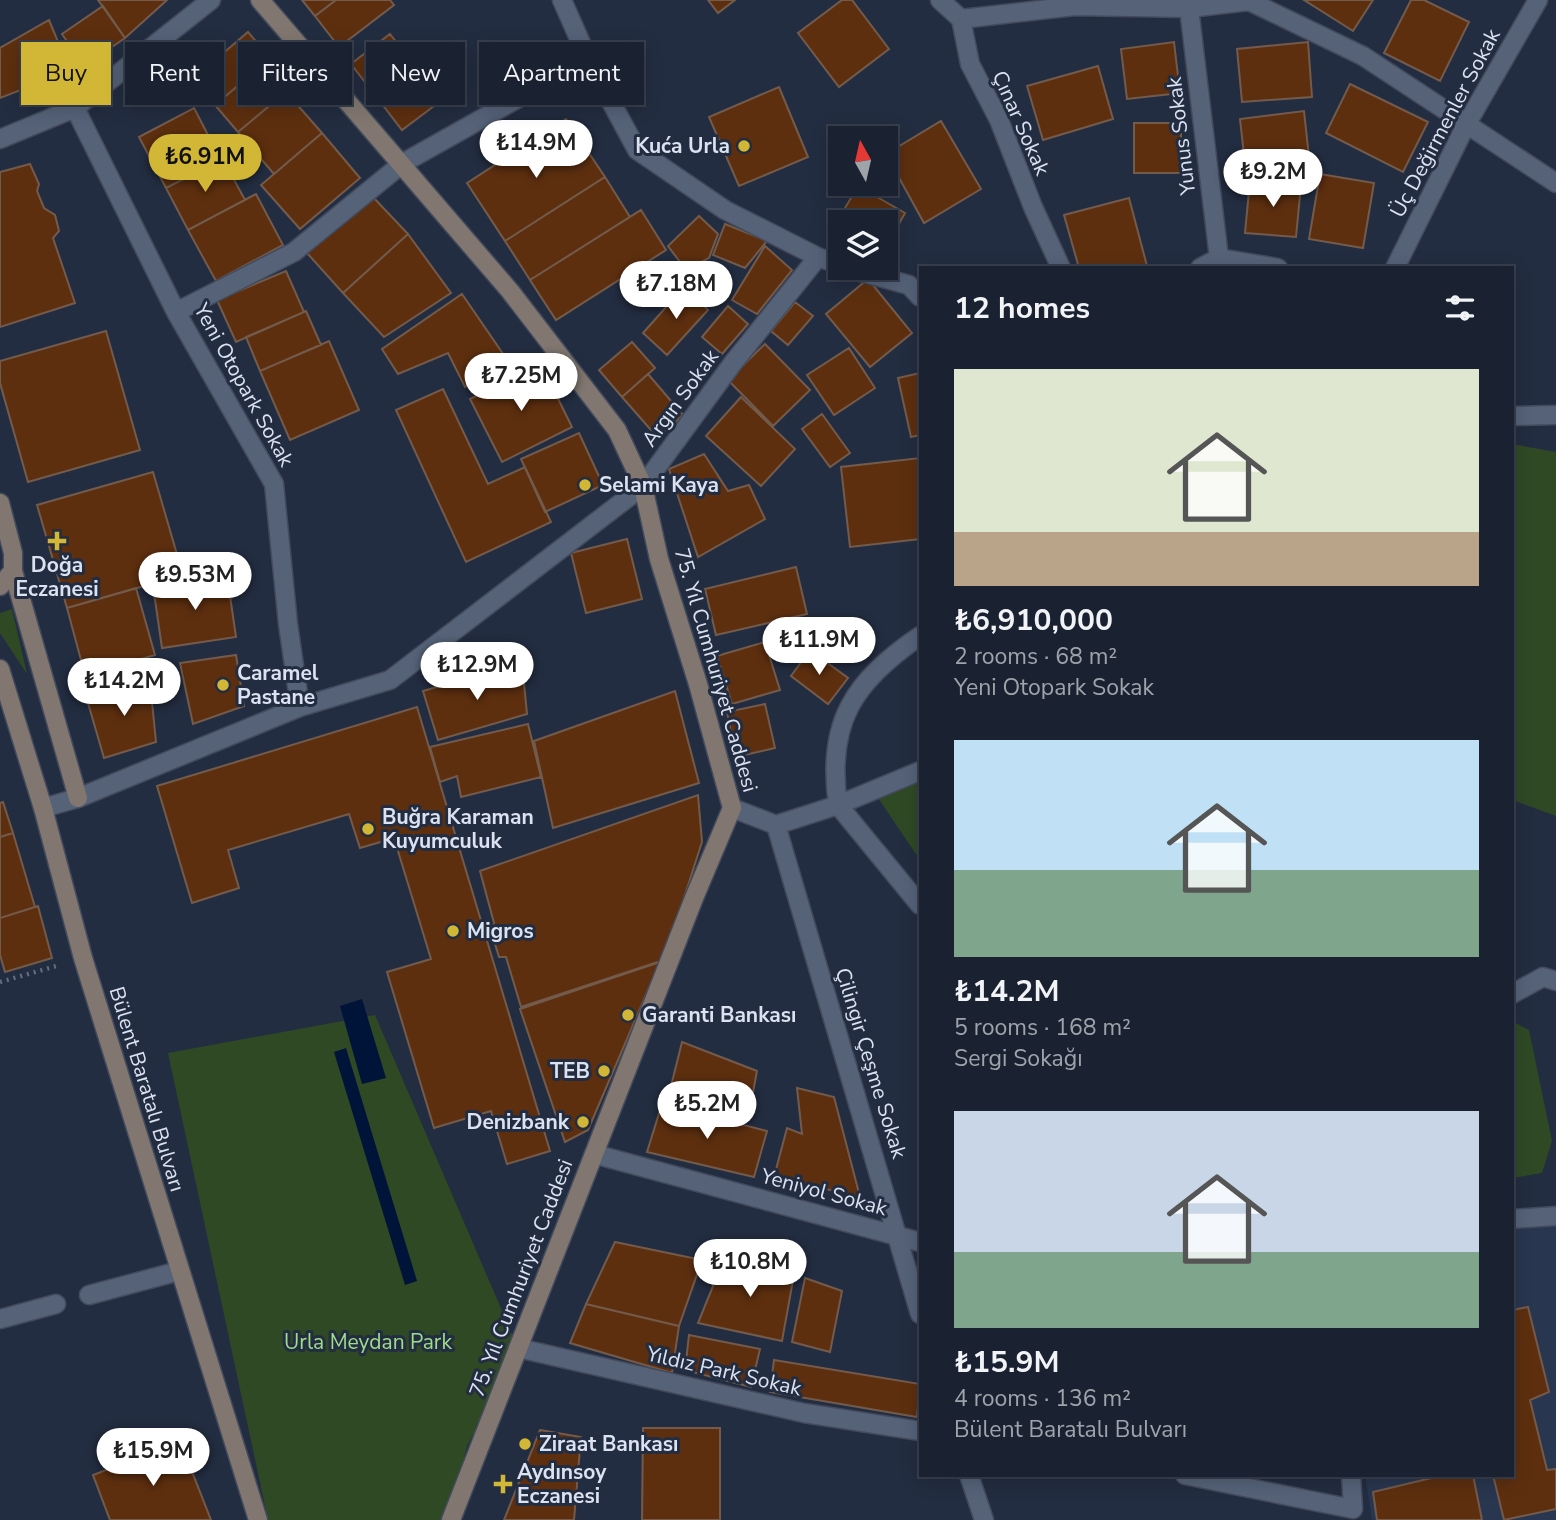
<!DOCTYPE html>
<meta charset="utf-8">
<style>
body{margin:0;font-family:"Nunito Sans",sans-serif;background:#232a39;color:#f1f3f6;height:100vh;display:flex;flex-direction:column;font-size:26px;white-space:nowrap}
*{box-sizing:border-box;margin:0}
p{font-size:23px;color:#9fa4ab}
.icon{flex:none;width:38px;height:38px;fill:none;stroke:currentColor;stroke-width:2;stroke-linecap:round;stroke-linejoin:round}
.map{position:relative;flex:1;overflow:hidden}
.details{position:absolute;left:919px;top:266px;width:595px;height:1211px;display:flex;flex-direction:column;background:#1a2231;border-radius:0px;box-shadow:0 4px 18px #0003,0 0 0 2px #383f4d}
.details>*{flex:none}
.guide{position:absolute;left:21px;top:42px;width:665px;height:63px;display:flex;gap:14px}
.needle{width:46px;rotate:352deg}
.controls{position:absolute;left:828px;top:126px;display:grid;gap:14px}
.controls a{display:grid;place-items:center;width:70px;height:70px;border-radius:0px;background:#1a2231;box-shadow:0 4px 18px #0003,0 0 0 2px #383f4d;font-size:35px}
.price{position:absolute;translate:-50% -60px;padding:0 16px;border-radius:24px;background:#fff;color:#222;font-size:23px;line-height:46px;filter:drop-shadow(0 2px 4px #0008)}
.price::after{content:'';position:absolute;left:50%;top:42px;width:21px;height:16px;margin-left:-10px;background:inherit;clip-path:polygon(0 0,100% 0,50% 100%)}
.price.active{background:#d2b635;color:#111}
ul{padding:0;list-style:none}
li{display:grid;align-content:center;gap:14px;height:371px;padding:0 35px}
li span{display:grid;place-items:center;height:217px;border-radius:0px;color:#555}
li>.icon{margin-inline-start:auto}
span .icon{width:126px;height:126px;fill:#fffc;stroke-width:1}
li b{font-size:30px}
h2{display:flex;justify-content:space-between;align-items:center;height:84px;padding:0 35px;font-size:30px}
.tag{padding:0 24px;border-radius:0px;background:#1a2231;box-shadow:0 4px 18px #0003,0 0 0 2px #383f4d;font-size:24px;line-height:63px}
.tag.active{background:#d2b635;color:#111}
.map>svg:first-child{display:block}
</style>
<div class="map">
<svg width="1556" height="1520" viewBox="0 0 1556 1520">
<rect width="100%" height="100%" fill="#232d41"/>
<path fill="#29364f" d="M 1556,1216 L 1556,1520 L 1372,1520 L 1365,1475 L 1512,1475 L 1512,1219 Z"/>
<path fill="#2f4925" d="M 1512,444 L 1556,452 L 1556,816 L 1512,800 Z
M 12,609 L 27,674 L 0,633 L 0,613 Z
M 920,766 L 920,860 L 874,792 Z
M 375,1015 L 518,1348 L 467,1446 L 449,1520 L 268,1520 L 168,1053 Z
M 1512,1021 L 1529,1030 L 1552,1141 L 1542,1173 L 1512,1178 Z"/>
<path fill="#001339" d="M 362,999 L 386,1078 L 362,1084 L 340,1006 Z
M 346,1048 L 417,1281 L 405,1285 L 334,1052 Z"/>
<path fill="#5d2f0f" stroke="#735b4c" stroke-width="2" d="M 98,0 L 167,0 L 125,38 Z
M 302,0 L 336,0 L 315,16 Z
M 336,0 L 390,0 L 394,5 L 339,47 L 315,16 Z
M 708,0 L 735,0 L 718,13 Z
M 842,0 L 852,0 L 889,49 L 839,87 L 798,33 Z
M 1304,0 L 1373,0 L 1353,31 Z
M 1411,0 L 1424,0 L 1469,22 L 1440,81 L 1384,53 Z
M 103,6 L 125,38 L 84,66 L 62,34 Z
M 49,20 L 70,71 L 0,98 L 0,48 Z
M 248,32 L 270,58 L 215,105 L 193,79 Z
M 390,34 L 442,100 L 402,130 L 351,64 Z
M 1174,42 L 1180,93 L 1127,99 L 1121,49 Z
M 1308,42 L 1312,97 L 1242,102 L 1237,49 Z
M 269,60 L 292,87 L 238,132 L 215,105 Z
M 1098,66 L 1113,119 L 1043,140 L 1027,86 Z
M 1350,84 L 1428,122 L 1403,172 L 1326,133 Z
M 779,87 L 808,157 L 739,186 L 709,117 Z
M 286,92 L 322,133 L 274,174 L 238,132 Z
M 194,108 L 221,160 L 166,188 L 139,137 Z
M 1304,111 L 1309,157 L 1245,164 L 1240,119 Z
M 566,119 L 605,177 L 505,241 L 467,183 Z
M 941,121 L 981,189 L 924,223 L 886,154 Z
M 1134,123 L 1181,123 L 1181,173 L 1134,173 Z
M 322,133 L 360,178 L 300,229 L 261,185 Z
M 223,159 L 245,200 L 188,230 L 166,188 Z
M 30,164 L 39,184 L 37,191 L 44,208 L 55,215 L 59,231 L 53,238 L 75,303 L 0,327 L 0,172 Z
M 1320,174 L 1374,183 L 1363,248 L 1309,239 Z
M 605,177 L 630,217 L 530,280 L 505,241 Z
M 1250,180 L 1301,185 L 1296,237 L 1245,233 Z
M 858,186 L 905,213 L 886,247 L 886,222 L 840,222 L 840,234 L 832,230 Z
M 256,194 L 283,245 L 216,281 L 188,230 Z
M 371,195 L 408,234 L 343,293 L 307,253 Z
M 1129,198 L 1147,266 L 1079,268 L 1064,215 Z
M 641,210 L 666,250 L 556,320 L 530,280 Z
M 699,216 L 718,234 L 709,258 L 686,270 L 668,246 Z
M 725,224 L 767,241 L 745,268 L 713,255 Z
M 408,234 L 451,293 L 384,337 L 343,293 Z
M 765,246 L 792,270 L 757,314 L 732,300 Z
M 703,267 L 725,283 L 712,299 L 691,282 Z
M 286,271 L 304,312 L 236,342 L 217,300 Z
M 868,279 L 912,333 L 870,367 L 826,314 Z
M 684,287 L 708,310 L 667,355 L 643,333 Z
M 462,294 L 510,364 L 465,387 L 448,353 L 398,374 L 382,349 Z
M 795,302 L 813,316 L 788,345 L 771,331 Z
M 728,306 L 748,324 L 722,354 L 702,337 Z
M 306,311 L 321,345 L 260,371 L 246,337 Z
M 106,331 L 140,450 L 28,482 L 0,383 L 0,361 Z
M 329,341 L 359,410 L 290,440 L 260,371 Z
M 632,342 L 655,368 L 622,397 L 599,370 Z
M 765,344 L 810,390 L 773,426 L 728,380 Z
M 849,348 L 875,388 L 834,415 L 807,375 Z
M 541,364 L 572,427 L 502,462 L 470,399 Z
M 920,373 L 920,435 L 911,437 L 898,378 Z
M 648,374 L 683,415 L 658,438 L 622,397 Z
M 443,389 L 488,484 L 525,467 L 551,522 L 466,562 L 396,410 Z
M 741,397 L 795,449 L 761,486 L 706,436 Z
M 822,414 L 850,453 L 830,467 L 802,429 Z
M 579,433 L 603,485 L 545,512 L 521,459 Z
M 704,454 L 728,491 L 749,485 L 765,519 L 698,557 L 669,469 Z
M 920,458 L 920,539 L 850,547 L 841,467 Z
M 153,472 L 183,575 L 67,608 L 37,505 Z
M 627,539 L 642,599 L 586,613 L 571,553 Z
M 796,567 L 807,614 L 716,635 L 705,589 Z
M 227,575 L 236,637 L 162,648 L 153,586 Z
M 136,588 L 155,655 L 85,675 L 67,608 Z
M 765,642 L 780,690 L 732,704 L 717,656 Z
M 810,650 L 848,678 L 828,704 L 791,676 Z
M 236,655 L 244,706 L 193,724 L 180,663 Z
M 522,663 L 527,714 L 438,740 L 423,691 Z
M 143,680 L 144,684 L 150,682 L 156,742 L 104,758 L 88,703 L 104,695 L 102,690 L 118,686 L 121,691 L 129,689 L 127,684 Z
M 675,691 L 699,783 L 553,828 L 534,741 Z
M 765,704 L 775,748 L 736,757 L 727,712 Z
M 417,707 L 550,1151 L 507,1164 L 491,1111 L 434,1128 L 387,972 L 431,959 L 394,838 L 360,848 L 349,814 L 228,850 L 239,888 L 192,903 L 157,786 Z
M 528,724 L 541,777 L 461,797 L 457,776 L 440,782 L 430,747 Z
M 698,795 L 702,842 L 664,960 L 521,1007 L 506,957 L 499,957 L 491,931 L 494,923 L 480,871 Z
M 3,802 L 13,833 L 0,837 L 0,803 Z
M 13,833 L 35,907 L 0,918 L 0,837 Z
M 38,906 L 52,958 L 5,972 L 0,955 L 0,918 Z
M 660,962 L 588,1130 L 565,1142 L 520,1009 Z
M 682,1042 L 757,1071 L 749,1114 L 669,1094 Z
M 797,1088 L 834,1097 L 860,1197 L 774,1177 L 787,1128 L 802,1134 Z
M 662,1104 L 767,1131 L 754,1177 L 647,1152 Z
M 615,1242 L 702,1260 L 679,1326 L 586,1304 Z
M 724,1259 L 795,1269 L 782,1341 L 698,1323 Z
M 805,1278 L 842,1291 L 830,1352 L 792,1342 Z
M 586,1304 L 679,1326 L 672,1373 L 570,1343 Z
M 1528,1307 L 1549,1392 L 1530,1400 L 1547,1470 L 1556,1469 L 1556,1509 L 1504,1520 L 1493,1475 L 1512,1475 L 1512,1310 Z
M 689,1335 L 760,1349 L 751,1387 L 685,1370 Z
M 774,1360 L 920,1384 L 917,1417 L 770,1392 Z
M 643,1428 L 720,1428 L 720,1520 L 642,1520 Z
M 540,1430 L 581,1437 L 574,1520 L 504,1520 Z
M 180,1441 L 211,1520 L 110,1520 L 93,1475 Z
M 1444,1475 L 1473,1475 L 1482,1520 L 1377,1520 L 1373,1492 Z"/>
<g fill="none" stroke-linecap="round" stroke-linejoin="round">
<defs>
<path id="street" d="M 562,0 L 588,59 L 637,150 L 725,210 L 818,257
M 940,0 L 961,19 L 970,64 L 999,120 L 1033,207 L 1061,268
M 1249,1 L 1363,56 L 1556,183
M 1189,8 L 1219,258
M 961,19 L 1075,6 L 1189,8 L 1249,1
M 75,108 L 176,312 L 274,484 L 288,624 L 300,707
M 0,139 L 75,108 L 211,0
M 847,268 L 909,285 L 920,297
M 1200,268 L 1219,258 L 1278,268
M 1395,268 L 1466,125 L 1538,0
M 176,312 L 294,252 L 403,163 L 588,59
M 1512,416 L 1556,415
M 920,771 L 838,805 L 920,905
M 43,808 L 78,798 L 300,707 L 390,680 L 643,486 L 733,363 L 818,257 L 840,265
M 732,808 L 776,825 L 838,805 C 826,722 854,681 920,636
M 776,825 L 920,1314
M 1512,994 L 1543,977 L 1556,981
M 594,1154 L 920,1242
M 1512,1219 L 1556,1216
M 89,1295 L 179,1271
M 0,1319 L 56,1304
M 518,1348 L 804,1413 L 920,1431
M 969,1475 L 984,1520
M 1185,1475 L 1353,1509 L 1351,1475"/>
<path id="secondary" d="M 260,0 L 510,291 L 617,430 L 643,486 L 659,559 L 698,684 L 732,808 L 694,898 L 451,1520
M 0,503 L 13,553 L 13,571 L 0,586
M 13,571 L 78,798
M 0,669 L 43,808 L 83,958 L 258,1520"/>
</defs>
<use href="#street" stroke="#424a5c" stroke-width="21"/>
<use href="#secondary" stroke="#424a5c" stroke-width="21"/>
<path stroke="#656e80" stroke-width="4.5" stroke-dasharray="2 5" stroke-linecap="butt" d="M 0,982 L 60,965"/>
<use href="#street" stroke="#556278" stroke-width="18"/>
<use href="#secondary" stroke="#817770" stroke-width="18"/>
</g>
<g fill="#d2b635" stroke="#232d41" stroke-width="2.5">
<circle cx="744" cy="146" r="7"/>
<circle cx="585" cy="485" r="7"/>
<path d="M53.5 530.5h7v7h7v7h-7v7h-7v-7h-7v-7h7z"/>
<circle cx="223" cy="685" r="7"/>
<circle cx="368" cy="829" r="7"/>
<circle cx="453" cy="931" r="7"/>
<circle cx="628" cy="1015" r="7"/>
<circle cx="604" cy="1071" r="7"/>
<circle cx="583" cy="1122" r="7"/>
<circle cx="525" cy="1444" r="7"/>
<path d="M499.5 1473.5h7v7h7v7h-7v7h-7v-7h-7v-7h7z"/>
</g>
<g text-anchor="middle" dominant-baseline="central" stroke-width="6" stroke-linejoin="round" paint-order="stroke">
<g font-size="21" fill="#dbe2f0" stroke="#232d41">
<text transform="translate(1021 123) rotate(66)">Çınar Sokak</text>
<text transform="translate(1445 123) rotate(-62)">Üç Değirmenler Sokak</text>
<text transform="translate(1181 136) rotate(-97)">Yunus Sokak</text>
<text transform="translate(244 385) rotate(61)">Yeni Otopark Sokak</text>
<text transform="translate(680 398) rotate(-54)">Argın Sokak</text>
<text transform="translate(716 670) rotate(74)">75. Yıl Cumhuriyet Caddesi</text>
<text transform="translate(871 1063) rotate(73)">Çilingir Çeşme Sokak</text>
<text transform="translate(147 1089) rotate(73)">Bülent Baratalı Bulvarı</text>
<text transform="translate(824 1192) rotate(15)">Yeniyol Sokak</text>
<text transform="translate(521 1278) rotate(-69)">75. Yıl Cumhuriyet Caddesi</text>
<text transform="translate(724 1371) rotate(13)">Yıldız Park Sokak</text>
</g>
<g font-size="21" font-weight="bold" fill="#dbe2f0" stroke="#232d41" text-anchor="start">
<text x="730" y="146" text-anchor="end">Kuća Urla</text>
<text x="599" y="485">Selami Kaya</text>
<text x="57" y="565" text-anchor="middle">Doğa<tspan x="57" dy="24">Eczanesi</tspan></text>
<text x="237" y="673">Caramel<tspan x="237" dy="24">Pastane</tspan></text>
<text x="382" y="817">Buğra Karaman<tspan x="382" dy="24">Kuyumculuk</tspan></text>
<text x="467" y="931">Migros</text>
<text x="642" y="1015">Garanti Bankası</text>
<text x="590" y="1071" text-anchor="end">TEB</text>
<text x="569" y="1122" text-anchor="end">Denizbank</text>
<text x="539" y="1444">Ziraat Bankası</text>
<text x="517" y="1472">Aydınsoy<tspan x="517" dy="24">Eczanesi</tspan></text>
</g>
<g font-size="21" fill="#9edc88" stroke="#232d41">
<text x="368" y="1342">Urla Meydan Park</text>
</g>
</g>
</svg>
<div class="controls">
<a><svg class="needle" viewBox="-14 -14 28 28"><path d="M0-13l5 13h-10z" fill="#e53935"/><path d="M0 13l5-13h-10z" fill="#9fa4ab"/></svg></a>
<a><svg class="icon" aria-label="layers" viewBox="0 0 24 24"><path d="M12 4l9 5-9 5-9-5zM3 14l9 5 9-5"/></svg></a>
</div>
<b class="price" style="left:536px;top:180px">₺14.9M</b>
<b class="price active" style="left:205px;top:194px">₺6.91M</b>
<b class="price" style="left:1273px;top:209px">₺9.2M</b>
<b class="price" style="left:676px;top:321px">₺7.18M</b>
<b class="price" style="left:521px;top:413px">₺7.25M</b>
<b class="price" style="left:195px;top:612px">₺9.53M</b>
<b class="price" style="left:819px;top:677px">₺11.9M</b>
<b class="price" style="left:477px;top:702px">₺12.9M</b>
<b class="price" style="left:124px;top:718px">₺14.2M</b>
<b class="price" style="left:707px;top:1141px">₺5.2M</b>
<b class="price" style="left:750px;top:1299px">₺10.8M</b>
<b class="price" style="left:153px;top:1488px">₺15.9M</b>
<div class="guide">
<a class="tag active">Buy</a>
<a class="tag">Rent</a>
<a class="tag">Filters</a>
<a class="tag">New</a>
<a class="tag">Apartment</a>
</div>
<section class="details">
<h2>12 homes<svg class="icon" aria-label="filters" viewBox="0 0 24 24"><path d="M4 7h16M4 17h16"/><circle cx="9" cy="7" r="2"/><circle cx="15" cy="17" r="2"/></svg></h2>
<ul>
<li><span style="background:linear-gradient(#dfe7d0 75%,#b9a48a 0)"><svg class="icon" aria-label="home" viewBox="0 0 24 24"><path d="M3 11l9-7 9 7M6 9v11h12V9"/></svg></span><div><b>₺6,910,000</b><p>2 rooms · 68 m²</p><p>Yeni Otopark Sokak</p></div></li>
<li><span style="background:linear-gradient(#bfe0f5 60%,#7fa58c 0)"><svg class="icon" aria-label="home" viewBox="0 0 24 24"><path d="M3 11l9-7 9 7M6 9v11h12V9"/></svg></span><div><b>₺14.2M</b><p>5 rooms · 168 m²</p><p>Sergi Sokağı</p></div></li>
<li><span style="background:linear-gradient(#c9d6e8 65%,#7fa58c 0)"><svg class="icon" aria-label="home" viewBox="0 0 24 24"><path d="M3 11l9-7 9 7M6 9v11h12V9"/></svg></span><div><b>₺15.9M</b><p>4 rooms · 136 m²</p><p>Bülent Baratalı Bulvarı</p></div></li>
</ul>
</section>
</div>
